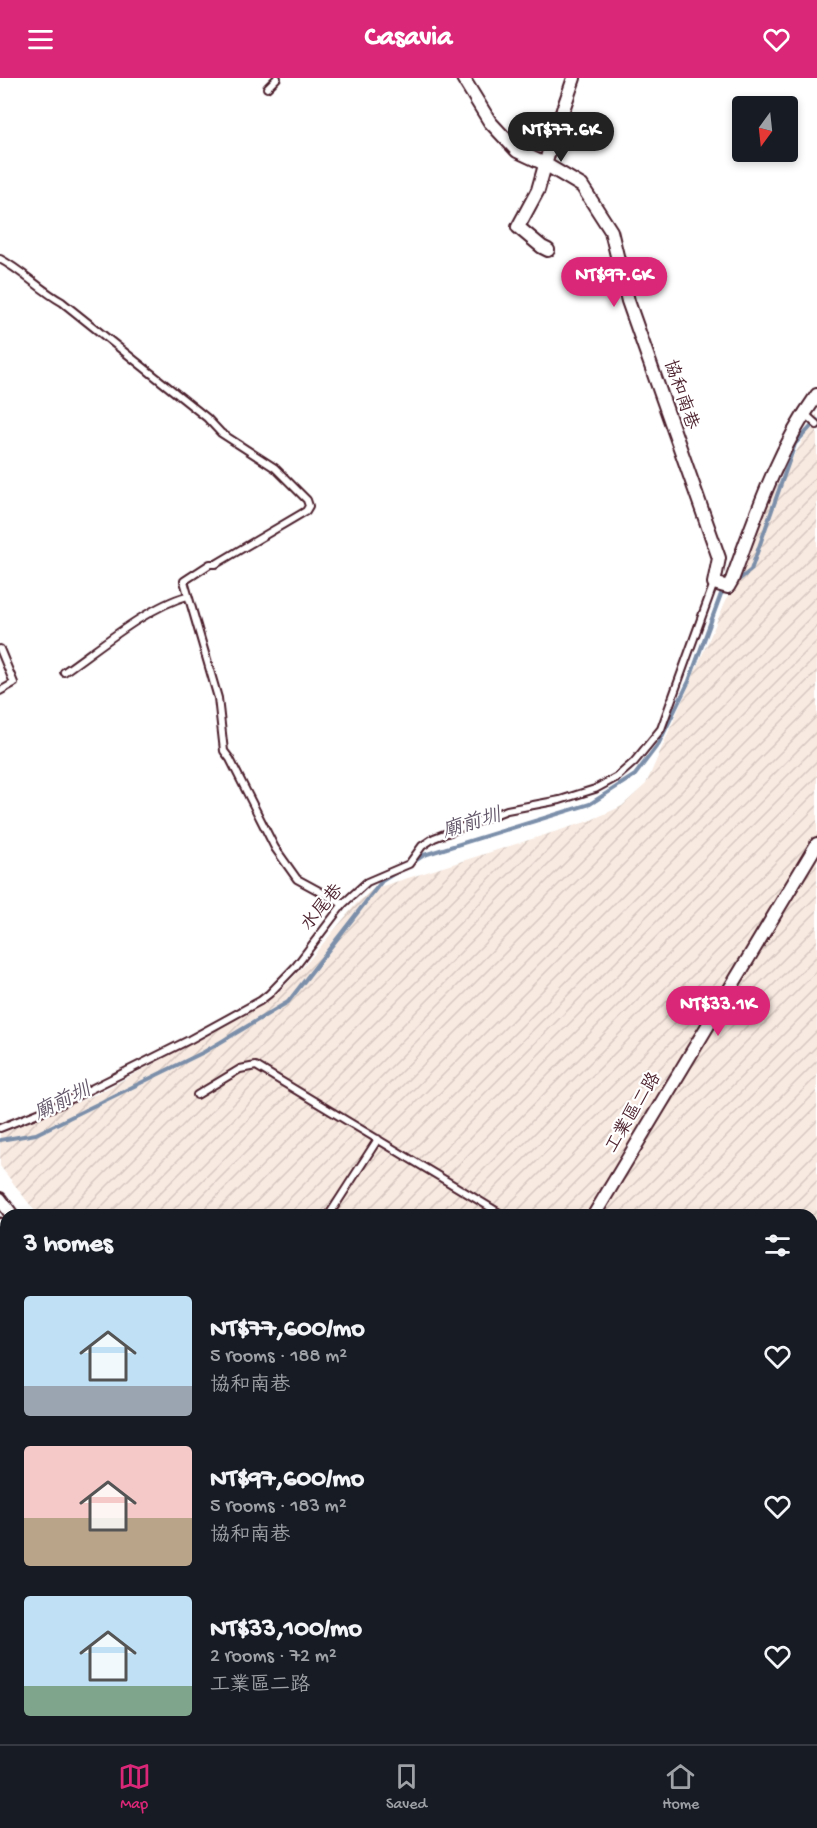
<!DOCTYPE html>
<meta charset="utf-8">
<style>
body{margin:0;font-family:"Gochi Hand","LXGW WenKai TC",sans-serif;background:#20242c;color:#f1f3f6;height:100vh;display:flex;flex-direction:column;font-size:22px;white-space:nowrap}
*{box-sizing:border-box;margin:0}
p{font-size:20px;color:#9ea1a6}
.icon{flex:none;width:33px;height:33px;fill:none;stroke:currentColor;stroke-width:2;stroke-linecap:round;stroke-linejoin:round}
.map{position:relative;flex:1;overflow:hidden}
.drawer{position:absolute;left:0px;top:1131px;width:818px;height:536px;display:flex;flex-direction:column;background:#171b24;border-radius:18px 18px 0 0;box-shadow:0 3px 9px #0003}
.drawer>*{flex:none}
.needle{width:39px;rotate:195deg}
.buttons{position:absolute;left:732px;top:18px;display:grid;gap:12px}
.buttons a{display:grid;place-items:center;width:66px;height:66px;border-radius:6px;background:#171b24;box-shadow:0 3px 9px #0003;font-size:30px}
.price{position:absolute;translate:-50% -51px;padding:0 14px;border-radius:21px;background:#db2777;color:#fff;font-size:20px;line-height:39px;filter:drop-shadow(0 2px 3px #0008)}
.price::after{content:'';position:absolute;left:50%;top:36px;width:18px;height:14px;margin-left:-9px;background:inherit;clip-path:polygon(0 0,100% 0,50% 100%)}
.price.on{background:#222;color:#fff}
ul{padding:0;list-style:none}
li{display:flex;align-items:center;gap:18px;height:150px;padding:0 24px}
li span{display:grid;place-items:center;flex:none;width:168px;height:120px;border-radius:6px;color:#555}
li>.icon{margin-inline-start:auto}
span .icon{width:72px;height:72px;fill:#fffc;stroke-width:1}
li b{font-size:26px}
h2{display:flex;justify-content:space-between;align-items:center;height:72px;padding:0 24px;font-size:26px}
header{display:flex;justify-content:space-between;align-items:center;height:78px;padding:0 24px;background:#db2777;color:#fff;font-size:27px;font-weight:700}
.dock{display:flex;justify-content:space-around;align-items:center;height:84px;border-top:2px solid #363941;background:#171b24;font-size:16px;color:#9ea1a6}
.dock a{display:grid;justify-items:center;gap:3px}
.dock .on{color:#db2777}
.map>svg:first-child{display:block}
</style>
<header><svg class="icon" aria-label="menu" viewBox="0 0 24 24"><path d="M4 6h16M4 12h16M4 18h16"/></svg>Casavia<svg class="icon" aria-label="heart" viewBox="0 0 24 24"><path d="M12 20l-8-8c-3-5 5-10 8-4 3-6 11-1 8 4z"/></svg></header>
<div class="map">
<svg width="817" height="1666" viewBox="0 0 817 1666">
<defs>
<pattern id="industrial-furrows" width="10" height="10" patternUnits="userSpaceOnUse" patternTransform="scale(1.5)"><rect width="10" height="10" fill="#f8eae1"/><path d="M-1 1l2-2M0 10L10 0M9 11l2-2" fill="none" stroke="#d6c8c1"/></pattern>
<pattern id="building-cross-hatch" width="8" height="8" patternUnits="userSpaceOnUse" patternTransform="scale(1.5)"><rect width="8" height="8" fill="#e9b89b"/><path d="M0 0l8 8M0 8l8-8" fill="none" stroke="#c99e86"/></pattern>
</defs>
<rect width="100%" height="100%" fill="#fff"/>
<filter id="ink" filterUnits="userSpaceOnUse"><feTurbulence type="fractalNoise" baseFrequency=".0167" numOctaves="2"/><feDisplacementMap in="SourceGraphic" scale="12" xChannelSelector="R" yChannelSelector="G"/><feConvolveMatrix kernelMatrix="1 2 1 2 8 2 1 2 1" color-interpolation-filters="sRGB"/></filter>
<g filter="url(#ink)">
<path fill="#f8eae1" d="M 0,1322 L 6,1330 L 6,1462 L 0,1476 Z"/>
<path fill="url(#industrial-furrows)" d="M 817,336 L 817,1666 L 426,1666 L 417,1661 L 812,1660 L 812,1137 L 38,1137 L 0,1088 L 0,1056 L 97,1016 L 224,948 L 264,924 L 279,914 L 306,886 L 356,826 L 373,811 L 589,743 L 622,728 L 646,706 L 771,419 Z"/>
<path fill="#a4e2aa" stroke="#77806a" stroke-width="1.5" d="M 817,1555 L 817,1666 L 748,1666 L 751,1661 L 812,1660 L 812,1561 Z"/>
<g fill="none" stroke-linecap="round" stroke-linejoin="round">
<path stroke="#7b8faa" stroke-width="4" d="M 736,504 L 751,492 L 795,366 L 817,342
M 412,785 L 424,777 L 590,726 L 635,697 L 659,665 L 689,603 L 721,516 L 725,512
M 0,1062 L 36,1056 L 204,974 L 288,924 L 382,803 L 398,793
M 0,1250 L 6,1258
M 308,1660 L 317,1666"/>
</g>
<path fill="url(#building-cross-hatch)" stroke="#4a1f2b" stroke-width="1.5" d="M 596,1660 L 611,1660 L 620,1666 L 592,1666 Z
M 678,1660 L 702,1660 L 698,1666 L 687,1666 Z"/>
<g fill="none" stroke-linecap="round" stroke-linejoin="round">
<defs>
<path id="lane" d="M 267,10 L 277,0
M 0,181 C 23,193 40,212 62,224 L 207,340 L 221,355 L 275,390 L 307,422 L 309,428 L 306,433 L 216,486 L 210,486 L 184,503 L 218,620 L 224,673 L 230,681 L 275,770 L 297,801 L 343,826
M 804,335 L 817,347
M 0,571 L 14,605 L 0,613
M 64,594 C 99,570 147,529 187,518
M 197,1017 L 240,991 L 256,988 L 503,1137
M 0,1050 L 61,1026 L 189,962 L 260,923 L 269,916 L 296,888 L 343,826 L 367,804 L 409,786 L 422,768 L 434,760 L 507,732 L 560,722 L 595,711 L 617,699 L 634,684 L 661,651 L 714,505
M 329,1137 L 378,1061
M 0,1298 L 6,1306
M 812,1497 L 817,1487
M 38,1666 L 40,1660
M 124,1666 L 126,1660
M 212,1666 L 214,1660
M 713,1666 L 716,1660"/>
<path id="street" d="M 463,0 L 490,44 L 517,73 L 545,86 L 582,108 L 611,153 L 628,223 L 719,480 L 714,505 L 728,509 L 732,502 C 756,437 777,373 817,317
M 548,172 L 542,169 L 518,149 L 538,112 L 551,66 L 574,0
M 0,1121 L 12,1137
M 594,1137 L 817,766
M 0,1205 L 6,1213
M 0,1526 L 6,1512
M 0,1598 L 6,1601
M 148,1660 L 160,1666"/>
<path id="secondary" d="M 0,1149 L 6,1156
M 0,1177 L 6,1185
M 812,1328 L 817,1327
M 275,1666 L 278,1660"/>
</defs>
<use href="#lane" stroke="#4a1f2b" stroke-width="10"/>
<use href="#street" stroke="#4a1f2b" stroke-width="16"/>
<use href="#secondary" stroke="#4a1f2b" stroke-width="21"/>
<path stroke="#4a1f2b" stroke-width="2" stroke-dasharray="4.5 4.5" stroke-linecap="butt" d="M 0,1280 L 6,1288"/>
<use href="#lane" stroke="#fff" stroke-width="6"/>
<use href="#street" stroke="#fff" stroke-width="12"/>
<use href="#secondary" stroke="#fff" stroke-width="16"/>
</g>
</g>
<g text-anchor="middle" dominant-baseline="central" stroke-width="4.5" stroke-linejoin="round" paint-order="stroke">
<g font-size="18" fill="#4a1f2b" stroke="#fff">
<text transform="translate(680 317) rotate(71)">協和南巷</text>
<text transform="translate(323 830) rotate(-50)">水尾巷</text>
<text transform="translate(634 1035) rotate(-59)">工業區二路</text>
</g>
<g font-size="20" font-style="italic" fill="#63576a" stroke="#fff">
<text transform="translate(472 747) rotate(-17)">廟前圳</text>
<text transform="translate(63 1025) rotate(-26)">廟前圳</text>
</g>
</g>
</svg>
<div class="buttons">
<a><svg class="needle" viewBox="-14 -14 28 28"><path d="M0-13l5 13h-10z" fill="#e53935"/><path d="M0 13l5-13h-10z" fill="#9ea1a6"/></svg></a>
</div>
<b class="price on" style="left:561px;top:85px">NT$77.6K</b>
<b class="price" style="left:614px;top:230px">NT$97.6K</b>
<b class="price" style="left:718px;top:959px">NT$33.1K</b>
<section class="drawer">
<h2>3 homes<svg class="icon" aria-label="filters" viewBox="0 0 24 24"><path d="M4 7h16M4 17h16"/><circle cx="9" cy="7" r="2"/><circle cx="15" cy="17" r="2"/></svg></h2>
<ul>
<li><span style="background:linear-gradient(#bfe0f5 75%,#9aa5b1 0)"><svg class="icon" aria-label="home" viewBox="0 0 24 24"><path d="M3 11l9-7 9 7M6 9v11h12V9"/></svg></span><div><b>NT$77,600/mo</b><p>5 rooms · 188 m²</p><p>協和南巷</p></div><svg class="icon" aria-label="heart" viewBox="0 0 24 24"><path d="M12 20l-8-8c-3-5 5-10 8-4 3-6 11-1 8 4z"/></svg></li>
<li><span style="background:linear-gradient(#f6c9c9 60%,#b9a48a 0)"><svg class="icon" aria-label="home" viewBox="0 0 24 24"><path d="M3 11l9-7 9 7M6 9v11h12V9"/></svg></span><div><b>NT$97,600/mo</b><p>5 rooms · 183 m²</p><p>協和南巷</p></div><svg class="icon" aria-label="heart" viewBox="0 0 24 24"><path d="M12 20l-8-8c-3-5 5-10 8-4 3-6 11-1 8 4z"/></svg></li>
<li><span style="background:linear-gradient(#bfe0f5 75%,#7fa58c 0)"><svg class="icon" aria-label="home" viewBox="0 0 24 24"><path d="M3 11l9-7 9 7M6 9v11h12V9"/></svg></span><div><b>NT$33,100/mo</b><p>2 rooms · 72 m²</p><p>工業區二路</p></div><svg class="icon" aria-label="heart" viewBox="0 0 24 24"><path d="M12 20l-8-8c-3-5 5-10 8-4 3-6 11-1 8 4z"/></svg></li>
</ul>
</section>
</div>
<nav class="dock">
<a class="on"><svg class="icon" aria-label="map" viewBox="0 0 24 24"><path d="M3 6l6-2 6 2 6-2v14l-6 2-6-2-6 2zM9 4v14M15 6v14"/></svg>Map</a>
<a><svg class="icon" aria-label="saved" viewBox="0 0 24 24"><path d="M7 4h10v16l-5-4-5 4z"/></svg>Saved</a>
<a><svg class="icon" aria-label="home" viewBox="0 0 24 24"><path d="M3 11l9-7 9 7M6 9v11h12V9"/></svg>Home</a>
</nav>
